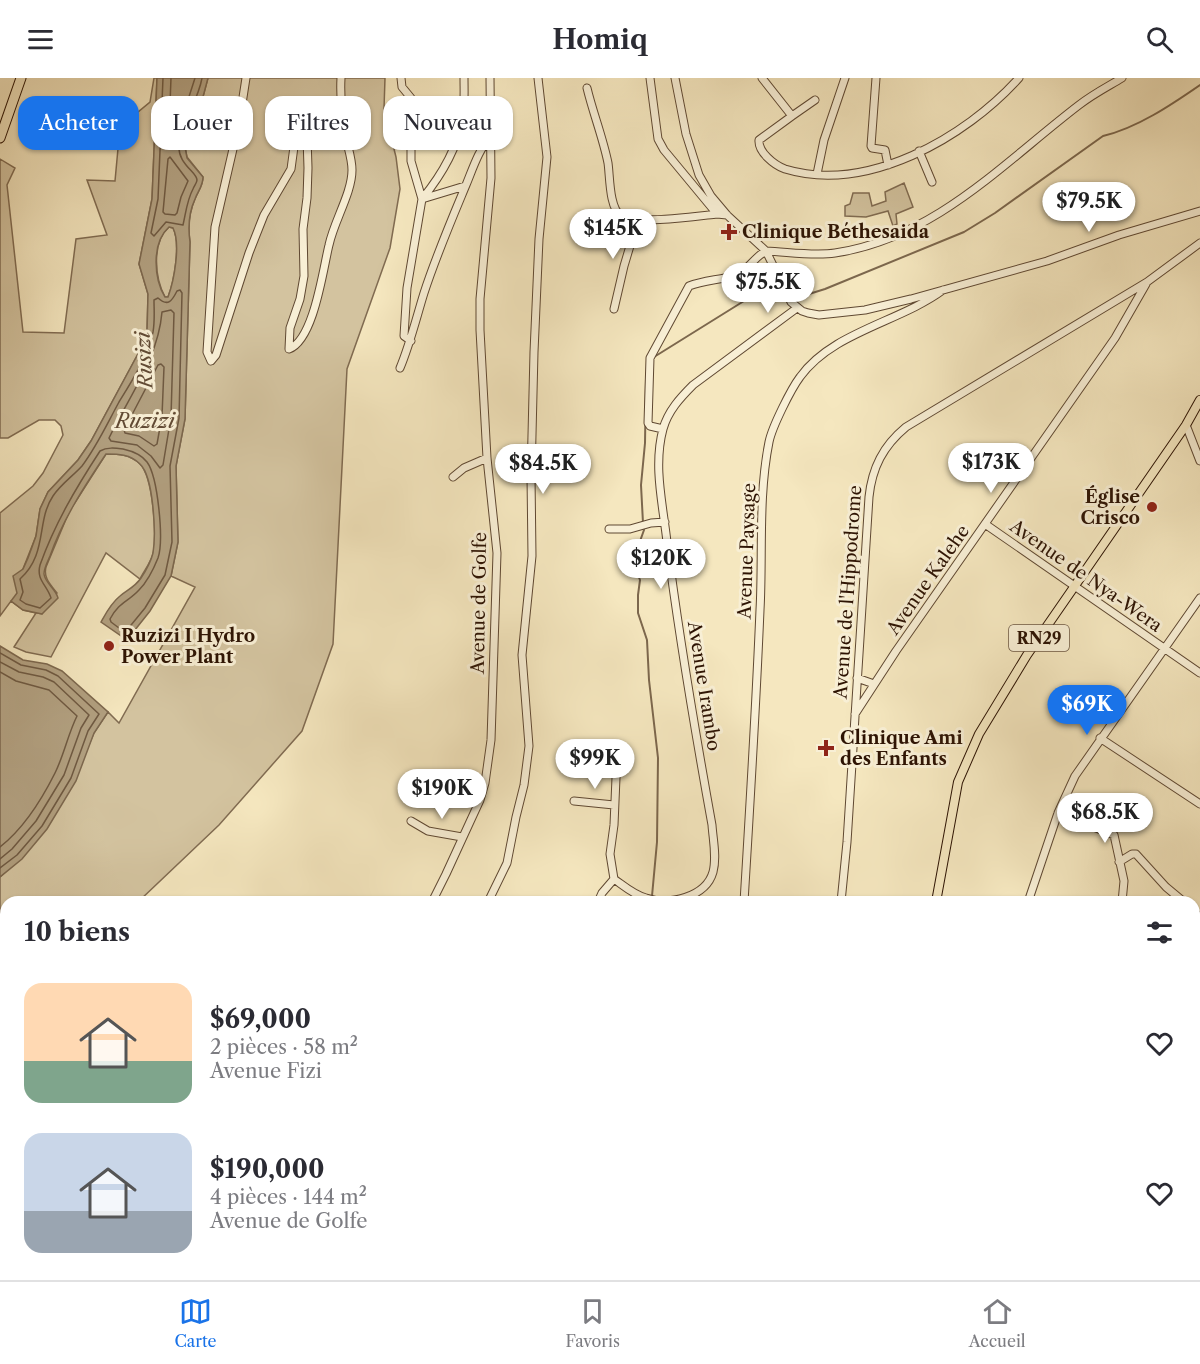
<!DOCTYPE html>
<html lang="fr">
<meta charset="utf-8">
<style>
body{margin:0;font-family:"Libre Caslon Text",serif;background:#f2f2f3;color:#2b2b33;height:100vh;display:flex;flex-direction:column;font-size:22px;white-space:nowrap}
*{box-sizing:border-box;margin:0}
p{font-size:20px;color:#7c7c81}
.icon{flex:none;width:33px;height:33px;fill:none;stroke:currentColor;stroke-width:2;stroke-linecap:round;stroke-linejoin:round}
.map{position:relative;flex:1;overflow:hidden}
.side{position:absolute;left:0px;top:818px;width:1200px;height:386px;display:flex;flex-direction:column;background:#fff;border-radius:18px 18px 0 0;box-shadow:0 2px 4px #0004}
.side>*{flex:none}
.guide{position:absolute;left:18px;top:18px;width:600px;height:54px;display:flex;gap:12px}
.price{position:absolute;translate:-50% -51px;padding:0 14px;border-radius:21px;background:#fff;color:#222;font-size:20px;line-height:39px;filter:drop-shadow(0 2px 3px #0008)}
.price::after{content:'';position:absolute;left:50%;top:36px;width:18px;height:14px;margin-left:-9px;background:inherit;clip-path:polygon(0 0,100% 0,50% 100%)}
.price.active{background:#1a73e8;color:#fff}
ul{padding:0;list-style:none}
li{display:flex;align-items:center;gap:18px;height:150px;padding:0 24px}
li span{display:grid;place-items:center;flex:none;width:168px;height:120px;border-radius:18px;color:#555}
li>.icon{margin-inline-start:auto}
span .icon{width:72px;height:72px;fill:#fffc;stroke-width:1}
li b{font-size:26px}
h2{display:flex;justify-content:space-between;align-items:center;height:72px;padding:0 24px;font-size:26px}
.tag{padding:0 21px;border-radius:18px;background:#fff;box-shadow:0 2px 4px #0004;font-size:21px;line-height:54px}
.tag.active{background:#1a73e8;color:#fff}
header{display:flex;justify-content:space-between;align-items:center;height:78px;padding:0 24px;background:#fff;font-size:27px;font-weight:800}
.tabs{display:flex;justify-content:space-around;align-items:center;height:84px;border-top:2px solid #e1e1e2;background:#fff;font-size:16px;color:#7c7c81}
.tabs a{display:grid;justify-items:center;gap:3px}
.tabs .active{color:#1a73e8}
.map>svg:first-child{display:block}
</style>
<header><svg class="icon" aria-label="menu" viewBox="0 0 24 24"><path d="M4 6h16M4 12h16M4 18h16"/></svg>Homiq<svg class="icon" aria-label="search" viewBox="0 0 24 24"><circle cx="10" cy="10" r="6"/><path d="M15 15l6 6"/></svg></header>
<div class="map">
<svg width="1200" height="1202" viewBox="0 0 1200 1202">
<rect width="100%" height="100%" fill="#f5e7bf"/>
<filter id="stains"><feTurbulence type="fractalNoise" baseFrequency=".00333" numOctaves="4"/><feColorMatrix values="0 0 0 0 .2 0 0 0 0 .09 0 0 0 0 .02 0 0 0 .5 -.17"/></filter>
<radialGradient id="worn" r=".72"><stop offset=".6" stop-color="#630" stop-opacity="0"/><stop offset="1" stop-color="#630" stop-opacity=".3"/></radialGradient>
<path fill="#d3c39f" stroke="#806b51" stroke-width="1.5" d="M 154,0 L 157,0 L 152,121 L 139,186 L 148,216 L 147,254 L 139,274 L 91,363 L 78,382 L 48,414 L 40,431 L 36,458 L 23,491 L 23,532 L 42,536 L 57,515 C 51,507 43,500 46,489 L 69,434 L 106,376 C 118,376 130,376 140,386 C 153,399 157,457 153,476 C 151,484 144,493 140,501 L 106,475 L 51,579 L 26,574 L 14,569 L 36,535 L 23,532 L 11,523 L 0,538 L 0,435 L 33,408 L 43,395 L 63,357 L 61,348 L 55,342 L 39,342 L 8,360 L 0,360 L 0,81 L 15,90 L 7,107 L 23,254 L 64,255 L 76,161 L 107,157 L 87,102 L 115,103 L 120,49 L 150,24 Z
M 208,0 L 385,0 L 384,31 L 396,79 L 400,111 L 390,170 L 347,291 L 333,566 L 302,653 L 219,747 L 139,823 L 6,824 L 6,973 L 0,981 L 0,799 L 5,794 L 85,676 L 94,655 L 108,634 L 119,645 L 195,509 L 171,498 L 178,464 L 176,388 L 185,341 L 190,164 C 188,150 189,135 195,121 C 198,113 203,108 203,99 L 187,79 L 185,69 L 187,58 L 200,30 Z
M 904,105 L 913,129 L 896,136 L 897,146 L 893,148 L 888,133 L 866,139 L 845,138 L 845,128 L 850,126 L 853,115 L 869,115 L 872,128 L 886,123 L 885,114 Z
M 169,149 L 173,150 C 181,166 174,203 168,219 L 165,219 C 155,200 151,165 169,149 Z
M 1200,1005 L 1200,1202 L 1158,1202 L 1157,1197 L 1194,1197 L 1194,1022 L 1196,1021 Z
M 6,1112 L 6,1197 L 22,1197 L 15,1202 L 0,1202 L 0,1115 Z
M 734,1197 L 903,1197 L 902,1202 L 727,1202 Z"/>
<path fill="#b19f7f" stroke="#7c674d" stroke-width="1.5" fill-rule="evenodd" d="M 157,0 L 208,0 L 200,30 L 187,58 L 185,69 L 187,80 L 203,99 C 203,108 198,113 195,121 C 189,134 188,150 190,164 L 185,341 L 176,388 L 178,464 L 171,498 L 150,533 L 127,562 L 101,544 C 106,535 111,525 120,518 C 127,512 135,509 141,500 C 145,494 151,483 153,475 C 156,457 154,399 140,386 C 130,376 118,376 106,376 C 84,409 63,441 50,478 C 48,483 44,490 44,496 C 45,505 56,511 58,520 L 42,536 L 23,532 L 11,523 L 17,515 L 13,498 L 23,491 L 28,480 L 36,458 L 40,431 L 48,414 L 78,382 L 91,363 L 139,274 L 147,254 L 148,216 L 139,186 L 152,121 ZM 169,149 L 173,150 C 181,166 174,203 168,219 L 165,219 C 154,201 151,165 169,149 Z
M 0,568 L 23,582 L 47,586 L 62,593 L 108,634 L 94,655 L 76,703 L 47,751 L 22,781 L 0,799 Z
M 1052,1197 L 1157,1197 L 1158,1202 L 1045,1202 Z"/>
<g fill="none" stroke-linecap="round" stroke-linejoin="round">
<path stroke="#6f5941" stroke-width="1.5" d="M 163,0 L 158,121 L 151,155 L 154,158 L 166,144 L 183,147 C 186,134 187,122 193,111 C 194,108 197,105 197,102 C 197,94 177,86 179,66 C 182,44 198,23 202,0
M 171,0 L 169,51 L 172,54 L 175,52 L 187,25 L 195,0
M 170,79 L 188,103 L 181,119 L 177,135 L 175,137 L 165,136 L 163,134 L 168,81 Z
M 180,212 L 182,215 L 179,340 L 170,388 L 172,464 L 165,497 L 145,530 L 127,552 L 123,553 L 111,544 L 110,541 C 119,524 128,524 139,512 C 147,504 154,490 158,480 C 164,462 158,399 147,384 C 141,376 132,373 123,371 C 115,370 107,369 100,373 C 76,410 55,445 40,487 C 36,502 47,507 51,520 L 40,530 L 26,526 L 20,522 L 23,514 L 20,501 C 48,476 36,443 53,418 C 61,406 73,398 82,388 C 97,368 107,346 119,324 C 132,303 148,278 153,254 C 155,243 154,232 154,222 L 158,220 C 168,229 172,223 177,213 Z
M 171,232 L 174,235 L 171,339 L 163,387 L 160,390 L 151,378 L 137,367 L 111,363 L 109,360 C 129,318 158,281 162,234 Z
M 161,286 L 164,289 L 162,338 L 157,366 L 154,368 L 139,358 L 125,355 L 124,352 L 158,287 Z
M 0,575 L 21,587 L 46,592 L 58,598 L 99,636 L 88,653 L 71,700 L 42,748 L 17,777 L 0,790
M 0,584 L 19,594 L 43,599 L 54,604 L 89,637 L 81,650 L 64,697 L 36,743 L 12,771 L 0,781
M 0,594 L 16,603 L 49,612 L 77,638 C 68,656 64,677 55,695 C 42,721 23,751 0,769"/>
<path stroke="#7c674d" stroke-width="2" d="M 793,221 L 825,211 L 964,154 L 995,135 L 1103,58 C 1137,50 1171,27 1200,7
M 654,279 L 752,218
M 643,445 L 641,407 L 645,365 L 646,301
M 644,452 L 639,466 L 637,480 L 636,492 L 640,502 L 638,517 L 638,535 L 647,562 L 649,602 L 658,680 L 657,764 L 652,818"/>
<defs>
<path id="minor" d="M 246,0 L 239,45 L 215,149 L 207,274 L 211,283 L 216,277 L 249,175 L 264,137 L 291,91 L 296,54 L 300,51 L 305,54 L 307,59 L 308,90 L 307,120 L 303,151 L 304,198 L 300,221 L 290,250 L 289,271 C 314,262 323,191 329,167 C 334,143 352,115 352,92 C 352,79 347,68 345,55 C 342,37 340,18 341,0
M 401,0 L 402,9 L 411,20 L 411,83 L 422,121 L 407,210 L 404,258 L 411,263
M 650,0 L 658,61 L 664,72 L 717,136
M 675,0 L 686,56 L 699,97 L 711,118 L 727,137 L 766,173 L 791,224 L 802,233 L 808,235 L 819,237 L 865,232 L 911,221 L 1047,183 L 1119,157 L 1200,133
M 762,0 L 792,38 L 759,62 C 758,74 774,87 785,91 C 867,116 965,60 1019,0
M 876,0 L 871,68 L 872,70 L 885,72 L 888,87
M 587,10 C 593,35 603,60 608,85 C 610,98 609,130 621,138 C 636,147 698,138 717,136 L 727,137
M 792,38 L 815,22
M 919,73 L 932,104
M 817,96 L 824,62 L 845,0
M 422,121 C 440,99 457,71 462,42 C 465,29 464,14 464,0
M 422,121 L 465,108
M 614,231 L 624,188 L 638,141
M 400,290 C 410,266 416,241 424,215 C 436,178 451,143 466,107 C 473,90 479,71 491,58
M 1186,347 L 1200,383
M 663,351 L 650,348 L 648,345 L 650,280 L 689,208 C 704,202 721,202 736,197 C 749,192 754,179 766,173 C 789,174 813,178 835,175 C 935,160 1003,85 1079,27 C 1093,16 1107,9 1122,0
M 453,399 L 464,390 L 487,380
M 985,446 L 1200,595
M 609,451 L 630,451 L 651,445 L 665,444
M 857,600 L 874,606
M 855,636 L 896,573 L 1115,260 L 1146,206
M 1100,660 L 1200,726
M 574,723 L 614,727
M 1058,735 L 1114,757 L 1124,803 L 1122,824
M 411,743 L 428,753 L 462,759
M 1119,784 L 1132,776 L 1136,776 L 1166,809 L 1184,824
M 614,801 C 624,808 634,817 646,820 C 669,828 706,819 713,794 C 717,779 713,762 712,747 C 695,653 679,559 667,464 C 663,427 653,388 663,351 C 668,333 680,320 693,307 L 797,230
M 614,801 L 610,776 L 614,747 L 617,676
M 432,824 L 446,796 L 480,722 L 485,705 L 491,662 L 497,475 L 487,380 L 480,252 L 480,221 L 491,100 L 490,0
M 488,824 L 507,785 L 516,739 L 524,707 L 529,668 L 522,577 L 532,478 L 531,398 L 534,274 L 539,161 L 547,79 L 538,0
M 598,824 L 602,815 L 614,801
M 744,824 C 750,727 756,629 760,532 C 763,477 758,419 769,364 C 772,349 791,311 800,299 C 832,254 900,244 943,212
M 841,824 L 847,764 L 869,419 C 872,390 883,368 906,349 L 1147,204 L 1200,165
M 1028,824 L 1058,735 L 1075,698 L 1200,520
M 1194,834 L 1200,839
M 1194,912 L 1200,966
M 1194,1014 L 1199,966
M 0,1122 L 6,1119
M 16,1202 L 20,1197
M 229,1202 L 238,1197
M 327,1202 L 333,1197
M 608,1202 L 616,1197
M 904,1202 L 905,1197
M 951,1202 L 952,1197
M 990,1202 L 992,1197"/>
<path id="major" d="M 936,824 L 958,704 L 979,656 L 1027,577 L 1186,347 L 1200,322
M 715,1202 L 723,1197
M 727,1202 L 734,1197"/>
<path id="highway" d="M 0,60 L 21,0"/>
</defs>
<use href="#minor" stroke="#5f4832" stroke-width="9"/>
<use href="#major" stroke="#2d1303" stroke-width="10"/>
<use href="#highway" stroke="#2d1303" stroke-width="11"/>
<use href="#minor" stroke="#f8efd5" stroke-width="7"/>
<use href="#major" stroke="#f5e7bf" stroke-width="8"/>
<use href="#highway" stroke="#f5e7bf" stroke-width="9"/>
</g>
<g fill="#8f2418" stroke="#f8efd5" stroke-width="2">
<path d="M726 145h6v6h6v6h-6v6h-6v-6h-6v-6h6z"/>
<circle cx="1152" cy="429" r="6"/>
<circle cx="109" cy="568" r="6"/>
<path d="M823 661h6v6h6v6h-6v6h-6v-6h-6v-6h6z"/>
</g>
<g text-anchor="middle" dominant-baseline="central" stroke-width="6" stroke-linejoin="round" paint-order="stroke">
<rect fill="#f8efd5" stroke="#6a5542" stroke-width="1.5" x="1009" y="547" width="60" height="26" rx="4.5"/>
<g font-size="16" font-weight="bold" fill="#2d1303">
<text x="1039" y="560">RN29</text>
</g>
<g font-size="18" font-weight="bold" fill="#2d1303" stroke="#f8efd5" text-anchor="start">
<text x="742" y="154">Clinique Béthesaida</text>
<text x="1140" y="419" text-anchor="end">Église<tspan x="1140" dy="21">Crisco</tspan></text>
<text x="121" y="558">Ruzizi I Hydro<tspan x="121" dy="21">Power Plant</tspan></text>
<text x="840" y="660">Clinique Ami<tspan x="840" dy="21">des Enfants</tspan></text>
</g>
<g font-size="18" fill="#2d1303" stroke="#f8efd5">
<text transform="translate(747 473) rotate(-88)">Avenue Paysage</text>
<text transform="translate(1086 498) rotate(35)">Avenue de Nya-Wera</text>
<text transform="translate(928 502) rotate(-55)">Avenue Kalehe</text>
<text transform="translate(848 514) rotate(-86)">Avenue de l'Hippodrome</text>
<text transform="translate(479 525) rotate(-89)">Avenue de Golfe</text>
<text transform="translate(704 608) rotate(81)">Avenue Irambo</text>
</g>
<g font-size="20" font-style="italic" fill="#624b35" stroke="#f8efd5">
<text transform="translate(144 282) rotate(-93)">Rusizi</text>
<text x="145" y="343">Ruzizi</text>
</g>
</g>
<rect width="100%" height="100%" filter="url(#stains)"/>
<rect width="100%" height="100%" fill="url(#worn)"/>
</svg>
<b class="price" style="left:1089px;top:155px">$79.5K</b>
<b class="price" style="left:613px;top:182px">$145K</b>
<b class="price" style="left:768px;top:236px">$75.5K</b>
<b class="price" style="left:991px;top:416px">$173K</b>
<b class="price" style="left:543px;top:417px">$84.5K</b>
<b class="price" style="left:661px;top:512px">$120K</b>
<b class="price active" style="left:1087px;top:658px">$69K</b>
<b class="price" style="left:595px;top:712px">$99K</b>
<b class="price" style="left:442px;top:742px">$190K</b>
<b class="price" style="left:1105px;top:766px">$68.5K</b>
<div class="guide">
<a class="tag active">Acheter</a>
<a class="tag">Louer</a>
<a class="tag">Filtres</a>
<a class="tag">Nouveau</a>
</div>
<section class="side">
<h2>10 biens<svg class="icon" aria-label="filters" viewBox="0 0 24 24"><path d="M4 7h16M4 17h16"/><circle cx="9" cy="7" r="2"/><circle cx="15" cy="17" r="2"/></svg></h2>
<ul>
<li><span style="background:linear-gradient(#ffd9b3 65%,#7fa58c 0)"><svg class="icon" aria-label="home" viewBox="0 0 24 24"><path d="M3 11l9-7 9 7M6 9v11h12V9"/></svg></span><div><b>$69,000</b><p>2 pièces · 58 m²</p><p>Avenue Fizi</p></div><svg class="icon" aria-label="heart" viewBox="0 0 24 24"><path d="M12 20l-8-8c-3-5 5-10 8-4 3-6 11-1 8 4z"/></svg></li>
<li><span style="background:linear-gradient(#c9d6e8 65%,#9aa5b1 0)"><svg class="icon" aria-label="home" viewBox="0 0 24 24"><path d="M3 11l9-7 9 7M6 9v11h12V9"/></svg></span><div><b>$190,000</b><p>4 pièces · 144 m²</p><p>Avenue de Golfe</p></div><svg class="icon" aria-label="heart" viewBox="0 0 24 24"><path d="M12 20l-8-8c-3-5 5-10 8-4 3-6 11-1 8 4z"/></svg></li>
</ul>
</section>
</div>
<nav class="tabs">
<a class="active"><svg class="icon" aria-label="map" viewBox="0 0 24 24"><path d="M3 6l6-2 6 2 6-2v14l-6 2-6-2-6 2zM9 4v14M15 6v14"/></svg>Carte</a>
<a><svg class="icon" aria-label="saved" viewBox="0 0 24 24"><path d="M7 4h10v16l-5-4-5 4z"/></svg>Favoris</a>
<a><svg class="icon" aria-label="home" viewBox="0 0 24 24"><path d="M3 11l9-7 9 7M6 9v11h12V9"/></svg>Accueil</a>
</nav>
